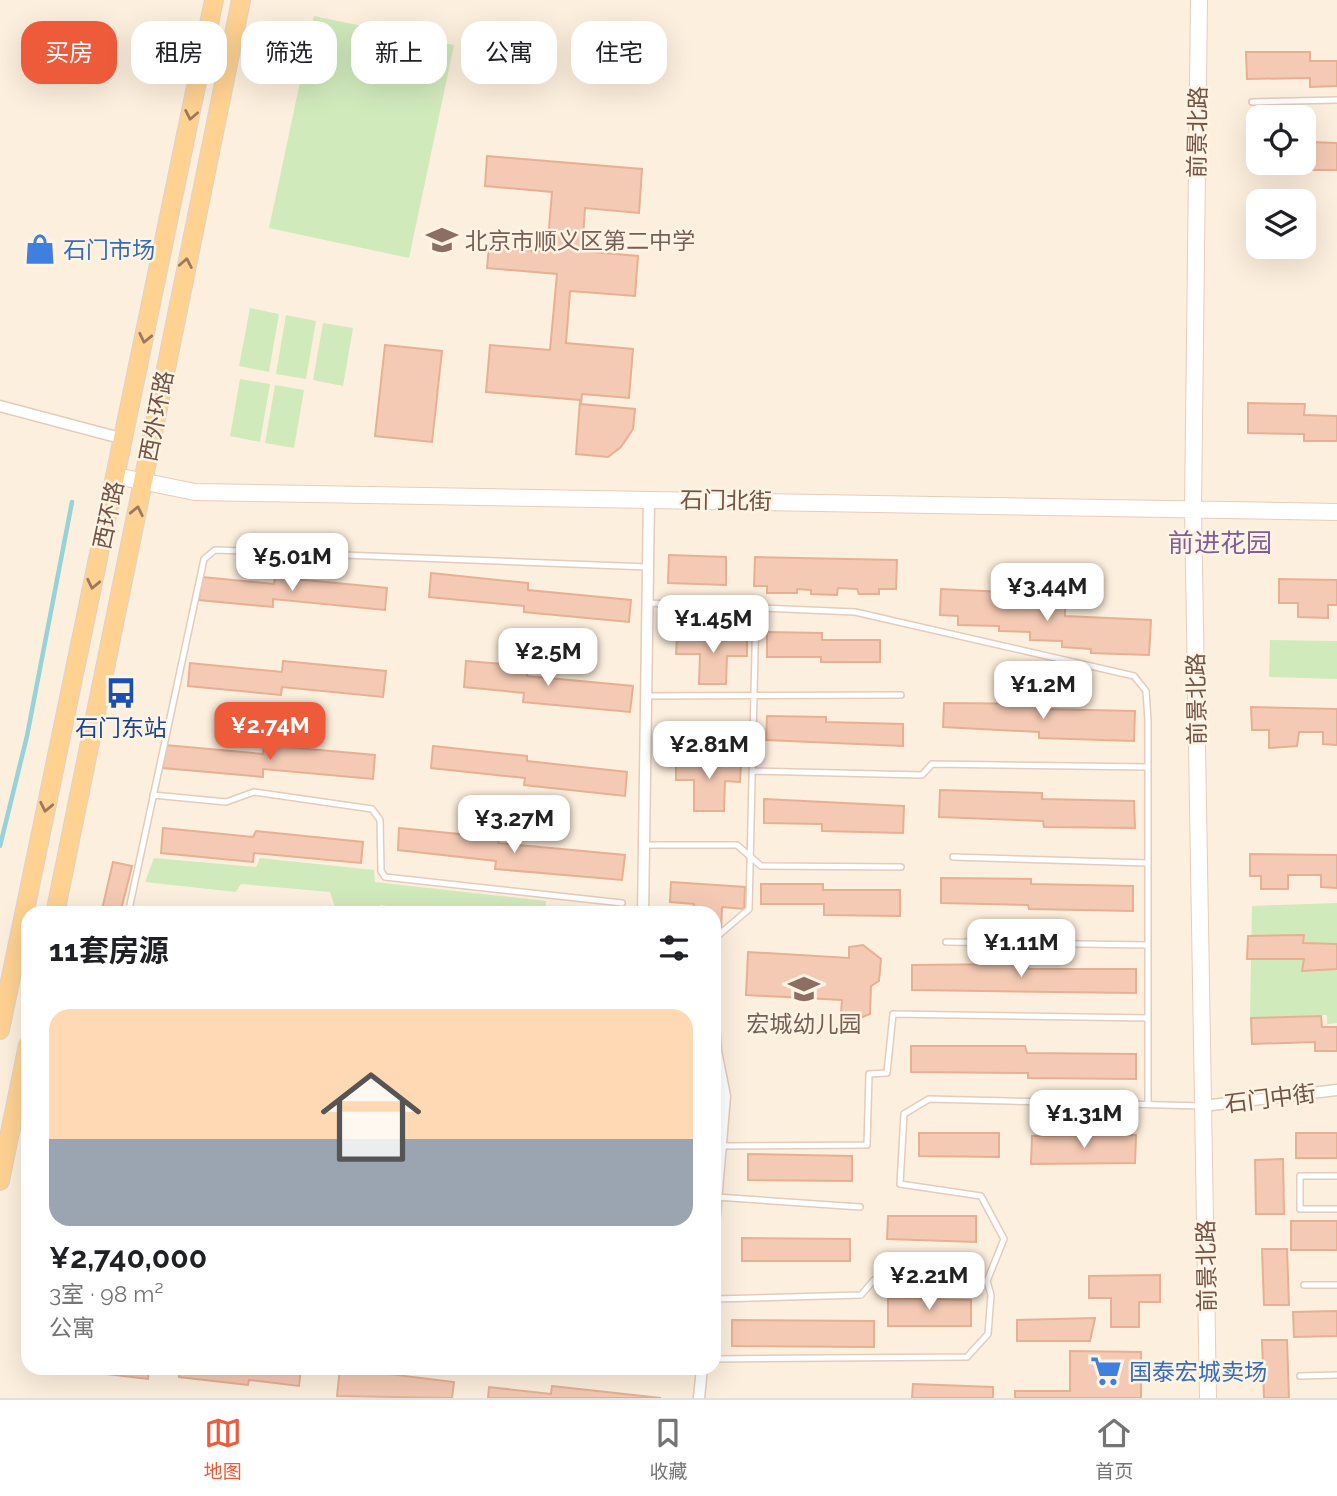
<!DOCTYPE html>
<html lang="zh">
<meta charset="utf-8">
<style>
body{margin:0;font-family:Raleway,"Noto Sans SC",sans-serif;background:#f6f6f6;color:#202124;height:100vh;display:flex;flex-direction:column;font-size:26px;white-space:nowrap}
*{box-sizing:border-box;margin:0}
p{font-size:23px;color:#757577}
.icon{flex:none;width:38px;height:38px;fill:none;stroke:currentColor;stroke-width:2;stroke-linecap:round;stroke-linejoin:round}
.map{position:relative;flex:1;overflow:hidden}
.details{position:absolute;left:21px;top:906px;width:700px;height:469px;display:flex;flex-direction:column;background:#fff;border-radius:21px;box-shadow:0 7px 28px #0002}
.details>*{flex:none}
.banner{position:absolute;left:21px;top:21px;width:700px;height:63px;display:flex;gap:14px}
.fabs{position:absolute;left:1246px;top:105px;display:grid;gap:14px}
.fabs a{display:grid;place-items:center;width:70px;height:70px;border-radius:14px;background:#fff;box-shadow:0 7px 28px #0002;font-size:35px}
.price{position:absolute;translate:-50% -60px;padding:0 16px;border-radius:14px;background:#fff;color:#222;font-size:23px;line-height:46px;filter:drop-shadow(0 2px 4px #0008)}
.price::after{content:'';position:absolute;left:50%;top:42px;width:21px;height:16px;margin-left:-10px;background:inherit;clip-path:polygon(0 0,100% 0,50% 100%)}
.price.current{background:#ee5b3b;color:#fff}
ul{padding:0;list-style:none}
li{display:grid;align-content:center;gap:14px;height:371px;padding:0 28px}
li span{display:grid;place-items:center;height:217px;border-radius:21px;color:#555}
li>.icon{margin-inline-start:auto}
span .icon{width:126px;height:126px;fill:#fffc;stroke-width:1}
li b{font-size:30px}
h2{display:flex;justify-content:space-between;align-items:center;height:84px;padding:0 28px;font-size:30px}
.chip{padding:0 24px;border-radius:21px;background:#fff;box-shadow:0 7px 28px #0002;font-size:24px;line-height:63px}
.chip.current{background:#ee5b3b;color:#fff}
.dock{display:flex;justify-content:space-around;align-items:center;height:98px;border-top:2px solid #e0e0e0;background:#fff;font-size:19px;color:#757577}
.dock a{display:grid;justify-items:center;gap:4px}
.dock .current{color:#ee5b3b}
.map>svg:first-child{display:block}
</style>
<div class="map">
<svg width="1337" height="1398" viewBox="0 0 1337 1398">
<rect width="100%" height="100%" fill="#fdefdd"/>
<path fill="#d1eabc" d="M 314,16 L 454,45 L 409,258 L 269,228 Z
M 250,308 L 279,314 L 269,372 L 239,366 Z
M 286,315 L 316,321 L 306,379 L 276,374 Z
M 323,323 L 353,328 L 343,386 L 313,380 Z
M 240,379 L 270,384 L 260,442 L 230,436 Z
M 275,385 L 304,390 L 294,448 L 265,443 Z
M 1270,640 L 1337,641 L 1337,679 L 1269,677 Z
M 154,858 L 256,867 L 260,858 L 374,870 L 375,882 L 546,901 L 545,913 L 467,913 L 380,905 L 378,913 L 337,913 L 330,892 L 241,884 L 236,892 L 145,882 Z
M 1337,903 L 1337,1023 L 1327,1024 L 1327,1015 L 1250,1018 L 1252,906 Z"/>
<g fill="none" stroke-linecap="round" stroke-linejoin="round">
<path stroke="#97d2d9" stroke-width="4.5" d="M 0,846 L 27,736 L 72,502"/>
</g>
<path fill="#f4cab4" stroke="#e7b093" stroke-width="2" d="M 1246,52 L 1310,52 L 1310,61 L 1337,61 L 1337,86 L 1310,87 L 1310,78 L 1247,79 Z
M 1249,133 L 1258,133 L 1258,157 L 1249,157 Z
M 1304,133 L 1312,133 L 1312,142 L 1337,143 L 1337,170 L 1310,170 L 1310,157 L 1304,157 Z
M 487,156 L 642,169 L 639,213 L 585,208 L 582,251 L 638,256 L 635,296 L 570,291 L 566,343 L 633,349 L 629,398 L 582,394 L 581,404 L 635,409 L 633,429 L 621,447 L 608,457 L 576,454 L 580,400 L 486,392 L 490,345 L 550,350 L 557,274 L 487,268 L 489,247 L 547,252 L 552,192 L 485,186 Z
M 385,345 L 442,351 L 432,442 L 375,436 Z
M 1248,403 L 1305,404 L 1304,415 L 1337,416 L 1337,441 L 1304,441 L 1304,434 L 1248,433 Z
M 669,555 L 726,557 L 726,585 L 668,583 Z
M 755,557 L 897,560 L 896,589 L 879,589 L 879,594 L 859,594 L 857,589 L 838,588 L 837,595 L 811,594 L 811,590 L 797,589 L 797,593 L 767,593 L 767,586 L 754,586 Z
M 431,573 L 528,583 L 528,590 L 631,600 L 629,622 L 524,612 L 524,606 L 429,597 Z
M 202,577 L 274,584 L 275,577 L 387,588 L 385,610 L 273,599 L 273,607 L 199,600 Z
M 1279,579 L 1337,580 L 1337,605 L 1328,605 L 1328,618 L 1298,617 L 1298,603 L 1279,603 Z
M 941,589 L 1004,592 L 1004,598 L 1032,599 L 1031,606 L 1065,608 L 1065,616 L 1151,620 L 1149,655 L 1091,653 L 1091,649 L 1062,647 L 1062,641 L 1030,640 L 1030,632 L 999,631 L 999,626 L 958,625 L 958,616 L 940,615 Z
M 767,632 L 822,633 L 822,640 L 880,640 L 880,662 L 821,662 L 821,657 L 767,657 Z
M 677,636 L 747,637 L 747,656 L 727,656 L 726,684 L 699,684 L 700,654 L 676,654 Z
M 283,661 L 386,671 L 383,697 L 282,687 L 281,695 L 188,686 L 190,663 L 282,672 Z
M 466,661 L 528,666 L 527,676 L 633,686 L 630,712 L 523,702 L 524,693 L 464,687 Z
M 944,703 L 1039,704 L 1040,709 L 1135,711 L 1134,741 L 1039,738 L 1039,732 L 943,727 Z
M 1251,707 L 1337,709 L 1337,745 L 1323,744 L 1323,732 L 1299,732 L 1297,746 L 1269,748 L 1269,730 L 1252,730 Z
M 767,716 L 826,717 L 826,722 L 903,724 L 903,746 L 766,740 Z
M 165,745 L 263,754 L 264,745 L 375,755 L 373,779 L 263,769 L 263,777 L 163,768 Z
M 433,746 L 527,756 L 527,761 L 627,772 L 625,796 L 524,785 L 525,778 L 431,768 Z
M 676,759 L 741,761 L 740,782 L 725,781 L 724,811 L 694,811 L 694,780 L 676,780 Z
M 940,790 L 1042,793 L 1042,799 L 1134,801 L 1135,828 L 1044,827 L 1043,821 L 939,817 Z
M 764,799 L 904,806 L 903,833 L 822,831 L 822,824 L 764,823 Z
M 163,828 L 253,837 L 256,831 L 363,842 L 361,863 L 254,853 L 253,862 L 161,853 Z
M 399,828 L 499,838 L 498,843 L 625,855 L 622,880 L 495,869 L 496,861 L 398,850 Z
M 1250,854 L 1337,855 L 1337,888 L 1321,887 L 1321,875 L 1288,875 L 1288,889 L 1261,889 L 1261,876 L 1250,876 Z
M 113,862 L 132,866 L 120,914 L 101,914 Z
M 941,878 L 1031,879 L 1031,884 L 1133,886 L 1133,911 L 1029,909 L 1028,905 L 941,903 Z
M 671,882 L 745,887 L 744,909 L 722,907 L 721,932 L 714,931 L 714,914 L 693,914 L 694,904 L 670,902 Z
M 761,884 L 823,884 L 823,890 L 900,890 L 900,916 L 824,915 L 824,904 L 761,904 Z
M 1304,935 L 1303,943 L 1337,944 L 1337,969 L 1302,971 L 1304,959 L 1247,959 L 1248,936 Z
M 863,945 L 881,959 L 879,981 L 871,986 L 870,1014 L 840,1026 L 842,1000 L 746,995 L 748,952 L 849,958 L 849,947 Z
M 1028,964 L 1028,969 L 1136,969 L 1136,993 L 912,990 L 912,965 Z
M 1321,1016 L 1322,1027 L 1337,1027 L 1337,1051 L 1315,1051 L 1315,1042 L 1252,1044 L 1251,1018 Z
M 911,1046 L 1025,1046 L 1027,1053 L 1136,1054 L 1136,1079 L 1028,1078 L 1028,1073 L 911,1072 Z
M 919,1133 L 999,1133 L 999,1157 L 919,1156 Z
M 1296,1133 L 1337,1133 L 1337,1158 L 1296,1158 Z
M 1136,1135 L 1135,1163 L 1031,1164 L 1032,1136 Z
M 748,1154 L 852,1156 L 852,1181 L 748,1180 Z
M 1283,1159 L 1284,1214 L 1256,1214 L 1255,1160 Z
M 888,1216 L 976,1216 L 976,1242 L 887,1239 Z
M 1291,1221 L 1337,1221 L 1337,1250 L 1291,1250 Z
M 742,1238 L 850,1239 L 850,1261 L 742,1261 Z
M 1262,1249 L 1287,1249 L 1289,1305 L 1264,1305 Z
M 1160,1275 L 1160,1302 L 1139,1302 L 1139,1327 L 1111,1327 L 1111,1298 L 1089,1298 L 1089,1276 Z
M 888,1298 L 971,1300 L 971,1326 L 888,1326 Z
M 1337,1311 L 1337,1336 L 1294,1337 L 1293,1312 Z
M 1095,1318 L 1090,1341 L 1017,1341 L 1017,1320 Z
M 732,1320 L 874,1321 L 874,1347 L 732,1346 Z
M 1262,1340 L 1287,1340 L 1289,1398 L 1264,1398 Z
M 1070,1351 L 1141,1352 L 1141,1398 L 1015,1398 L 1015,1391 L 1070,1391 Z
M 56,1368 L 149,1368 L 148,1379 Z
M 180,1368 L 301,1368 L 299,1386 L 249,1380 L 248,1385 L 179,1377 Z
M 340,1368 L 454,1382 L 452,1398 L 337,1396 Z
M 913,1384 L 993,1387 L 993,1398 L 912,1398 Z
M 552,1386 L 661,1398 L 488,1398 L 489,1387 L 551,1394 Z"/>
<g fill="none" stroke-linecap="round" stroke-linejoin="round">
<defs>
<path id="lane" d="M 1252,102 L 1337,100
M 647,603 L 855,612 L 1134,676 L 1146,691 L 1148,721 L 1148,1104
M 646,696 L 901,695
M 753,771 L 922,775 L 932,764 L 1148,767
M 153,795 L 226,802 L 254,792 L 372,809 L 380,820 L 381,871 L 385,877 L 622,903
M 644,845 L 737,845 L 761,866 L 901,867
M 953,857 L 1148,863
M 128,914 L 204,559 L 215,550 L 647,567
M 714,939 L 749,909 L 756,608
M 946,942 L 1148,945
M 721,1146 L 867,1145 L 869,1074 L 887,1073 L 893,1014 L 1148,1018
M 1337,1176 L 1300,1176 L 1300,1209 L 1337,1209
M 716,1197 L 860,1207
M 1304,1285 L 1337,1285
M 714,1299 L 861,1295 L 874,1280 L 987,1281
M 714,1359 L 967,1357 L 988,1334 L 991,1295 L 987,1281 L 1004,1239 L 981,1196 L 900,1184 L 904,1114 L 929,1099 L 1202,1106
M 1300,1376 L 1337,1375"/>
<path id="street" d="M 0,406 L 124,439
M 643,914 L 649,498
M 714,1024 L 716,1051 L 725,1096 L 714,1226
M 1203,1106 L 1337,1090
M 699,1398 L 702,1368"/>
<path id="secondary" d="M 1199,0 L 1193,509 L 1208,1398
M 116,476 L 195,492 L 1337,512"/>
<path id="primary" d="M 55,914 L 241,0
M 0,1030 L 214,0
M 0,1181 L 28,1045"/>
</defs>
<use href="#lane" stroke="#e3ccbc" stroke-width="8"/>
<use href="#street" stroke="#e3ccbc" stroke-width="13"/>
<use href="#secondary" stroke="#e8cdb9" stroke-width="18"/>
<use href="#primary" stroke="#dbd2cf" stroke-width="20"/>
<use href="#lane" stroke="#fff" stroke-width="5"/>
<use href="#street" stroke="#fff" stroke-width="10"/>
<use href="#secondary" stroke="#fff" stroke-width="16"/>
<use href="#primary" stroke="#ffd292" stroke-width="18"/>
</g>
<defs><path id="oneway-chevron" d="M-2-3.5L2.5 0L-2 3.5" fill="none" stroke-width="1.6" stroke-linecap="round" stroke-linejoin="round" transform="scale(1.75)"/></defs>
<g stroke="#9d795c">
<use href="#oneway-chevron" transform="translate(191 115) rotate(101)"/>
<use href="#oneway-chevron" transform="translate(186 263) rotate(-79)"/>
<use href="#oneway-chevron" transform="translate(145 338) rotate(102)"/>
<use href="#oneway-chevron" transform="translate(137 511) rotate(-78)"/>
<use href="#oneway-chevron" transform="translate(93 584) rotate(102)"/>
<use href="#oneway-chevron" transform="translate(46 807) rotate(102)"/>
</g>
<defs>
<symbol id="school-bare" viewBox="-9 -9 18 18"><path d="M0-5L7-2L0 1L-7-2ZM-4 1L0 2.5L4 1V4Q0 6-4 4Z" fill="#8d6e63" stroke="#fff3e4" stroke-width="2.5" paint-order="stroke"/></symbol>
<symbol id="shop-bare" viewBox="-9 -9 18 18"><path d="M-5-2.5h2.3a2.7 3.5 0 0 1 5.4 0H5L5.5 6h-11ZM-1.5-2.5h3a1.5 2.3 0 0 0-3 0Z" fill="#3f7fe0" stroke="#fff3e4" stroke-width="2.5" paint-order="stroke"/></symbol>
<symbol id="bus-bare" viewBox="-9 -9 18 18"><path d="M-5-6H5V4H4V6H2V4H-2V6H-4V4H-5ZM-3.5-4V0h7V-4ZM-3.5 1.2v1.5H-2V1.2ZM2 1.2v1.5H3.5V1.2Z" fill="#1a4fb4" stroke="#fff3e4" stroke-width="2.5" paint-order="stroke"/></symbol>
<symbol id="supermarket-bare" viewBox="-9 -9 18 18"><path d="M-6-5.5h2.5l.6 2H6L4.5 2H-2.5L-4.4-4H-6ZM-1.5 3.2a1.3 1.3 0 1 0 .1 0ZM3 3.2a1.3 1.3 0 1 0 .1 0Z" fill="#3f7fe0" stroke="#fff3e4" stroke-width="2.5" paint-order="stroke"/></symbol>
</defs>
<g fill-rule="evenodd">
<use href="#school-bare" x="420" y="218" width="44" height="44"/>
<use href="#shop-bare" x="18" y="227" width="44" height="44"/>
<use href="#bus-bare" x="99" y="671" width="44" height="44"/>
<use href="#school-bare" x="782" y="967" width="44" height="44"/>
<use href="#supermarket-bare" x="1084" y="1349" width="44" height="44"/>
</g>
<g text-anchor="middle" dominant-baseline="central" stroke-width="5" stroke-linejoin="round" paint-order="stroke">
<g font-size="23" fill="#735345" stroke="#fff3e4">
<text transform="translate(1197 132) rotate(-89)">前景北路</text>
<text transform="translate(156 416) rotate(-79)">西外环路</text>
<text transform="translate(726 500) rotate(1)">石门北街</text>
<text transform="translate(108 515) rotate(-78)">西环路</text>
<text transform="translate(1196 699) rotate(-91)">前景北路</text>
<text transform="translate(1270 1098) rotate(-7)">石门中街</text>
<text transform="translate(1206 1266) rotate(-91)">前景北路</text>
</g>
<g font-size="23" fill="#785e54" stroke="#fff3e4" text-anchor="start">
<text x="465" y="240">北京市顺义区第二中学</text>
<text x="804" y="1023" text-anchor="middle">宏城幼儿园</text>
</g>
<g font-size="23" fill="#366cbe" stroke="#fff3e4" text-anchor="start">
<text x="63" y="249">石门市场</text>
<text x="1129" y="1371">国泰宏城卖场</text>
</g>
<g font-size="23" fill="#164399" stroke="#fff3e4">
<text x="121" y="727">石门东站</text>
</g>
<g font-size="26" fill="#826097" stroke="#fff3e4">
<text x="1220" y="543">前进花园</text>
</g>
</g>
</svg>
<div class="fabs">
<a><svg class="icon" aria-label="locate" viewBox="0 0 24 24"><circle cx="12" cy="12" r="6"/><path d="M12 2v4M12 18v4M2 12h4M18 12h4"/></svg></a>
<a><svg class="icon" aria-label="layers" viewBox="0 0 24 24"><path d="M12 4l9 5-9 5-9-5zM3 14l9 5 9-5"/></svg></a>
</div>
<b class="price" style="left:292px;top:593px">¥5.01M</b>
<b class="price" style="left:1047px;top:623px">¥3.44M</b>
<b class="price" style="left:713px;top:655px">¥1.45M</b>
<b class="price" style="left:548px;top:688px">¥2.5M</b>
<b class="price" style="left:1043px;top:721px">¥1.2M</b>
<b class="price current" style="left:270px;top:762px">¥2.74M</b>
<b class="price" style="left:709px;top:781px">¥2.81M</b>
<b class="price" style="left:514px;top:855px">¥3.27M</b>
<b class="price" style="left:1021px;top:979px">¥1.11M</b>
<b class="price" style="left:1084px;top:1150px">¥1.31M</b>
<b class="price" style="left:929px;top:1312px">¥2.21M</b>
<div class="banner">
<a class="chip current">买房</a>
<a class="chip">租房</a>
<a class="chip">筛选</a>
<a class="chip">新上</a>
<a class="chip">公寓</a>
<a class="chip">住宅</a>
</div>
<section class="details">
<h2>11套房源<svg class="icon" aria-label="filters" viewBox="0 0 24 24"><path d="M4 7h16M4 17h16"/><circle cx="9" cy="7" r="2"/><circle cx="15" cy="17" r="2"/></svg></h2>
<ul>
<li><span style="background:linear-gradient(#ffd9b3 60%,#9aa5b1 0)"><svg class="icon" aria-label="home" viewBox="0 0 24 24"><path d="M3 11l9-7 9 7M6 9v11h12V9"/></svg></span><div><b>¥2,740,000</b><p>3室 · 98 m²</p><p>公寓</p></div></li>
</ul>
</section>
</div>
<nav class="dock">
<a class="current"><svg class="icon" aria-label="map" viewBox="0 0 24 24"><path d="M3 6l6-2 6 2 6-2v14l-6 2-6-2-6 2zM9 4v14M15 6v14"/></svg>地图</a>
<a><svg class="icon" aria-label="saved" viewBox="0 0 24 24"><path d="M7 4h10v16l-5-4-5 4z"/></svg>收藏</a>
<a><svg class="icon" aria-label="home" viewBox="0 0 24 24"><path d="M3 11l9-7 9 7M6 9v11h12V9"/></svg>首页</a>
</nav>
